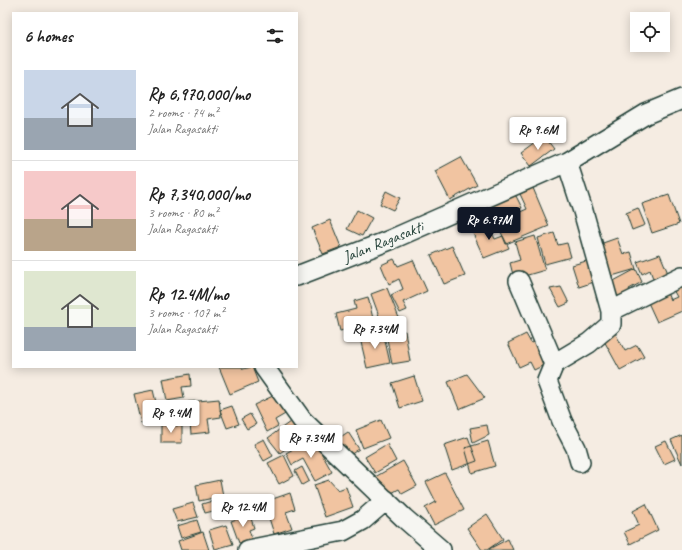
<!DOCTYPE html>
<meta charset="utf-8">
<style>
body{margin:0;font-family:Caveat,sans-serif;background:#f2f2f2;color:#222;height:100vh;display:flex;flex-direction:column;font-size:15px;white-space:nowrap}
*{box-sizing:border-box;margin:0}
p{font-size:13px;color:#767676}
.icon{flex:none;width:22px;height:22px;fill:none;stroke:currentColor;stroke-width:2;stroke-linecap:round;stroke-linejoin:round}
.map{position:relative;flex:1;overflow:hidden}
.drawer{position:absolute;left:12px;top:12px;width:286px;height:356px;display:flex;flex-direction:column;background:#fff;border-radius:0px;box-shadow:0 2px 10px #0003}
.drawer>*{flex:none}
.fabs{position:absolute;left:630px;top:12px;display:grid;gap:8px}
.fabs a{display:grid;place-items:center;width:40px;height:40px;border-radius:0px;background:#fff;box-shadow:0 2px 10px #0003;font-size:20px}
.price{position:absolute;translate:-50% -34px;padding:0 9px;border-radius:4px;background:#fff;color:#222;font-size:13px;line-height:26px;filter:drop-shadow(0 1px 2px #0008)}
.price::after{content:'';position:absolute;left:50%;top:24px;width:12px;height:9px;margin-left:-6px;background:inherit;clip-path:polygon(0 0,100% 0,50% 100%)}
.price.on{background:#111827;color:#fff}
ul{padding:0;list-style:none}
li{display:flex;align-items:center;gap:12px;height:100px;padding:0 12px}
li+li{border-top:1px solid #e0e0e0}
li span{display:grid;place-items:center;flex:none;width:112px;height:80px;border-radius:0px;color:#555}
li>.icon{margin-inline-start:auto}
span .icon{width:48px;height:48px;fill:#fffc;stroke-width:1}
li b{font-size:17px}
h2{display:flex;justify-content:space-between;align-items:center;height:48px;padding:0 12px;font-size:17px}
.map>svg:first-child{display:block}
</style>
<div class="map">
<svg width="682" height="550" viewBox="0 0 682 550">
<rect width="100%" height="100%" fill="#f5ece2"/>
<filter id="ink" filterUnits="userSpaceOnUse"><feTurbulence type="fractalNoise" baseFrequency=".025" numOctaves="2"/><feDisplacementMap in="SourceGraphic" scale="8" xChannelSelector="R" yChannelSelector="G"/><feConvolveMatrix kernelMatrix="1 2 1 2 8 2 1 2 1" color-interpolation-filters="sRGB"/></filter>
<g filter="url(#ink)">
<path fill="#f1c4a1" stroke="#1f3d34" d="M 544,136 L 554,149 L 531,166 L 521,153 Z
M 461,157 L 477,185 L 450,200 L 435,171 Z
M 533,188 L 549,226 L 506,244 L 497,222 L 527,209 L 520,194 Z
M 386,191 L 400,198 L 393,210 L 380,204 Z
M 515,194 L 522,208 L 497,220 L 490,206 Z
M 669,195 L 679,224 L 652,233 L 642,204 Z
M 638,208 L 645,225 L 632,230 L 626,213 Z
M 357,210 L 372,218 L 362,236 L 347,229 Z
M 330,220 L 341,247 L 323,254 L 312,228 Z
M 487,222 L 495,239 L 503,236 L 509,248 L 484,258 L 471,229 Z
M 554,233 L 558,245 L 567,243 L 571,257 L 545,264 L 538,238 Z
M 535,236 L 545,270 L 514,279 L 510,263 L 520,260 L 515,242 Z
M 617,238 L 623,254 L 631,252 L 636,269 L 612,276 L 600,244 Z
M 452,246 L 465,276 L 444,284 L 431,255 Z
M 660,254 L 670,278 L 655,284 L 650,270 L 642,274 L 637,262 Z
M 394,259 L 398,266 L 413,260 L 427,291 L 403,302 L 407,310 L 400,313 L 391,295 L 403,289 L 399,279 L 389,284 L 381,265 Z
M 590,260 L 597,281 L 579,287 L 572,265 Z
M 636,269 L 642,282 L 629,289 L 633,297 L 619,305 L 608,284 Z
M 682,281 L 682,311 L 657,322 L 645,296 L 665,288 L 670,300 L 677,297 L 671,286 Z
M 561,287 L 569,303 L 560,307 L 550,289 Z
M 387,288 L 399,318 L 382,324 L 371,294 Z
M 368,297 L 374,323 L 340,331 L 336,314 L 356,309 L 354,301 Z
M 405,331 L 410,361 L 392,364 L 386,334 Z
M 614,331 L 625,351 L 637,345 L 644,357 L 620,370 L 602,337 Z
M 383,332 L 390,363 L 367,368 L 360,338 Z
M 526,334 L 531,343 L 537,340 L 548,363 L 534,370 L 530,362 L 519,367 L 508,343 Z
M 219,367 L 242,367 L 243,369 L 252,367 L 258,382 L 230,394 Z
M 190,374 L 191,386 L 182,387 L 184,398 L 167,401 L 163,379 Z
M 467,374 L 485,398 L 459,409 L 448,382 Z
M 414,376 L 422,401 L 400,408 L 392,383 Z
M 153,390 L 160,419 L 141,423 L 134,394 Z
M 277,394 L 287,413 L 275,420 L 278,426 L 267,432 L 254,405 Z
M 219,399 L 221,417 L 208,419 L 210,432 L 191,434 L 188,402 Z
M 232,406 L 239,424 L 227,428 L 220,410 Z
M 250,414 L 256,424 L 247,429 L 241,419 Z
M 294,419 L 305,434 L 280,453 L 268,438 Z
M 381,420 L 389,438 L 363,448 L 356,430 Z
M 161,425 L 182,426 L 182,443 L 161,443 Z
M 487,425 L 489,435 L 473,443 L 470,428 Z
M 348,432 L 359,449 L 347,457 L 336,440 Z
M 682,435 L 682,464 L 671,440 Z
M 468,437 L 477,461 L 452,470 L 444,445 Z
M 313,438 L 332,472 L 315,481 L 303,459 L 292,465 L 286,453 Z
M 264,439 L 273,456 L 264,461 L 254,444 Z
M 488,441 L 495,466 L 472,473 L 465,448 Z
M 666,441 L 675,459 L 664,464 L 655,446 Z
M 387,444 L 396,461 L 375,473 L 365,457 Z
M 284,455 L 294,476 L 279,484 L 268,463 Z
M 403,461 L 417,486 L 402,494 L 399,489 L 386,496 L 375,477 Z
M 302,467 L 309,481 L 302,485 L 295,471 Z
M 445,473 L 464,510 L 434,525 L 425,508 L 436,502 L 426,482 Z
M 220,480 L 223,496 L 199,501 L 196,485 Z
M 329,480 L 338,490 L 346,487 L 353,507 L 325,517 L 314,485 Z
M 290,493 L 295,509 L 286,512 L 292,528 L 274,534 L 264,502 Z
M 219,499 L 222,509 L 205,513 L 202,504 Z
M 193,503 L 198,517 L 177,522 L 172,509 Z
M 646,504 L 658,530 L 630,544 L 624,532 L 639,525 L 633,511 Z
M 487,514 L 503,539 L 487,550 L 482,550 L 467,528 Z
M 250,515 L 254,528 L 249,530 L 252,539 L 239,543 L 231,521 Z
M 197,520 L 201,532 L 181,538 L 177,526 Z
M 226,525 L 233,544 L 215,549 L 209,530 Z
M 203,532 L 209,550 L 181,550 L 178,541 Z
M 508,539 L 513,550 L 489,550 L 489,549 Z"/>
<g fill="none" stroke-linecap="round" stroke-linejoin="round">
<defs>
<path id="minor" d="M 567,162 L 583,211 L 611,311 L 611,324 L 589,343 L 554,364 L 547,381 L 562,421 L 576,448 L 580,462
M 297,276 L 390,240 L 567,162 L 646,114 L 682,99
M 519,281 L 554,364
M 611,311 L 682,276
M 264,367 L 302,420 L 404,518 L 441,550
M 248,550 L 343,531 L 363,520 L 386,500"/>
</defs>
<use href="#minor" stroke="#1f3d34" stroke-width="22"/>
<use href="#minor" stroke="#f6f6f2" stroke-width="19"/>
</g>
</g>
<g text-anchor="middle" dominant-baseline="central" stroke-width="4" stroke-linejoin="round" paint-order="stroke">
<g font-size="16" fill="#1f3d34" stroke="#f6f6f2">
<text transform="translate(383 242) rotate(-22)">Jalan Ragasakti</text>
</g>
</g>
</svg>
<div class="fabs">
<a><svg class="icon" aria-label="locate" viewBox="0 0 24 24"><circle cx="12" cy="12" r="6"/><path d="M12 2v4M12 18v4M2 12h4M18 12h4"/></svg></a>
</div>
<b class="price" style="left:538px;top:151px">Rp 9.6M</b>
<b class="price on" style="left:489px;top:241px">Rp 6.97M</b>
<b class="price" style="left:375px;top:350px">Rp 7.34M</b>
<b class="price" style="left:171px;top:434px">Rp 9.4M</b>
<b class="price" style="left:311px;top:459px">Rp 7.34M</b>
<b class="price" style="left:243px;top:528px">Rp 12.4M</b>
<section class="drawer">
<h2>6 homes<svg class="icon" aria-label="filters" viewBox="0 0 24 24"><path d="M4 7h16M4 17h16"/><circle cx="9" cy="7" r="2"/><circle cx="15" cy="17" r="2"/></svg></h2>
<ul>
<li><span style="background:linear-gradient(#c9d6e8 60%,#9aa5b1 0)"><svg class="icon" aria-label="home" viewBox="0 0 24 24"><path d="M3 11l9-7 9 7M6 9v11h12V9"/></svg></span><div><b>Rp 6,970,000/mo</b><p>2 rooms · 74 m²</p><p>Jalan Ragasakti</p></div></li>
<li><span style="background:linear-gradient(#f6c9c9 60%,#b9a48a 0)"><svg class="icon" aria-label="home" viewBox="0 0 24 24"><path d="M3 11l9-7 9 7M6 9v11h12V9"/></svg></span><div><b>Rp 7,340,000/mo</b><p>3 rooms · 80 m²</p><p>Jalan Ragasakti</p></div></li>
<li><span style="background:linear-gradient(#dfe7d0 70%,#9aa5b1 0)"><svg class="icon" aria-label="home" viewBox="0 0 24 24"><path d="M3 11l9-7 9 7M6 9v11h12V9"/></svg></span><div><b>Rp 12.4M/mo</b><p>3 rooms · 107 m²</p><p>Jalan Ragasakti</p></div></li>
</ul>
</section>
</div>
